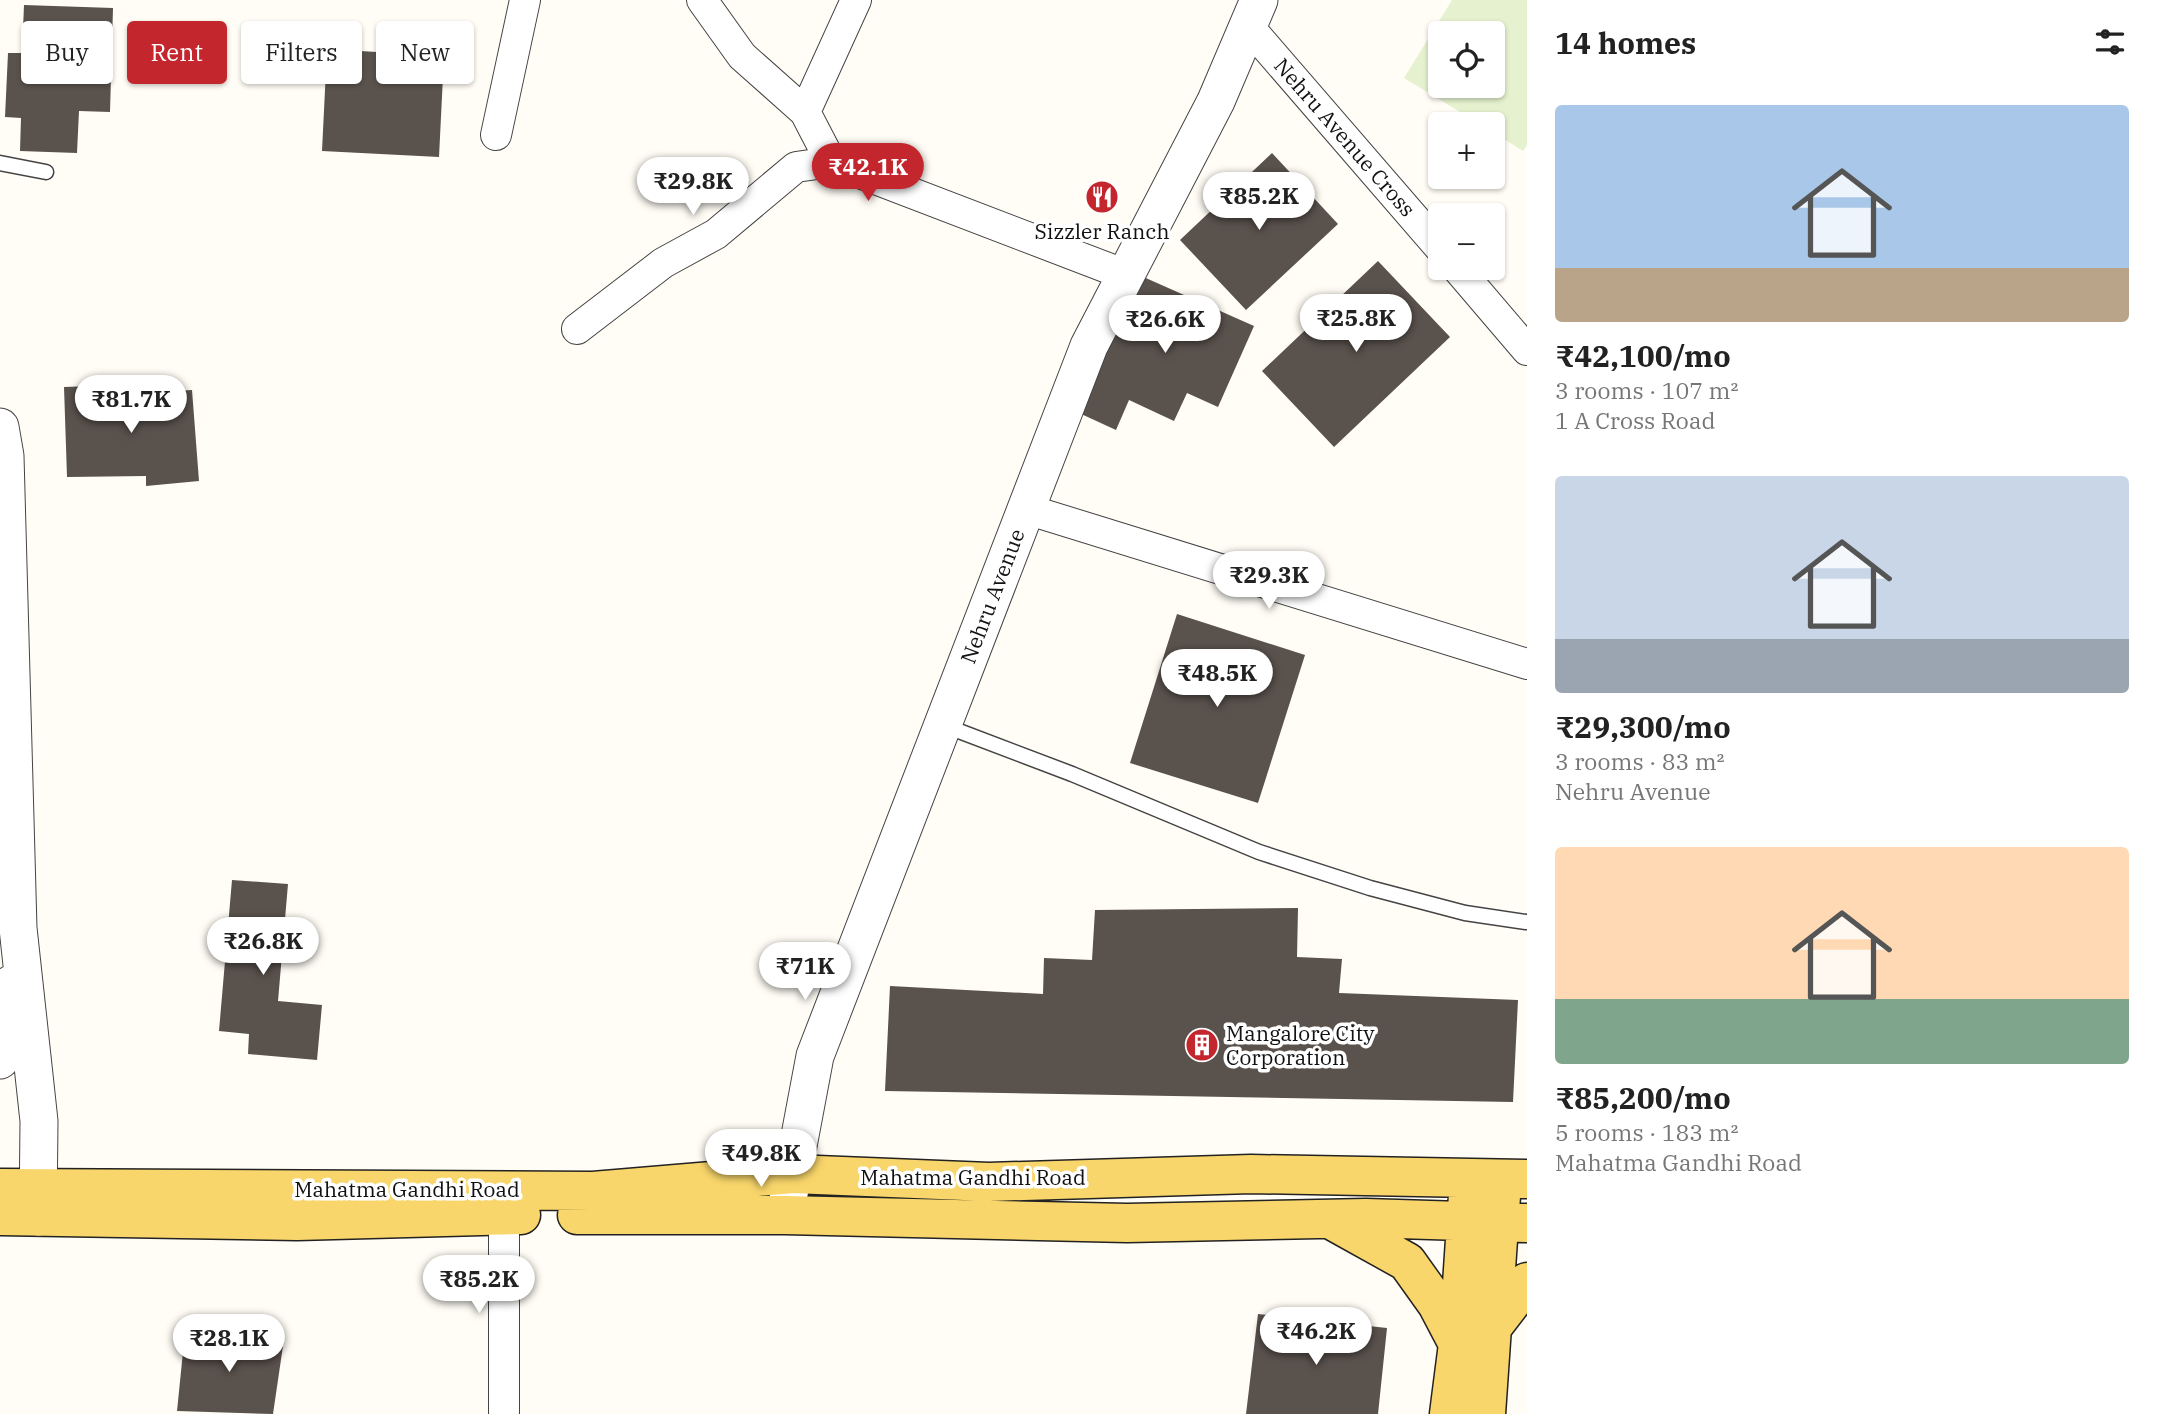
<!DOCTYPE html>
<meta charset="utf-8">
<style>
body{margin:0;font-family:"IBM Plex Serif",serif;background:#f2f2f2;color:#222;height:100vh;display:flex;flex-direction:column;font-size:26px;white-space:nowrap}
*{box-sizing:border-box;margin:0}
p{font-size:23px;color:#767676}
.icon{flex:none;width:38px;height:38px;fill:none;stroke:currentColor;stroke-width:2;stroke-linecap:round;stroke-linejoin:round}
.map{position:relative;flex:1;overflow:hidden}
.details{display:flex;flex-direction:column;background:#fff;width:630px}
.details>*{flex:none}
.hud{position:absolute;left:21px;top:21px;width:665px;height:63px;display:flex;gap:14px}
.fabs{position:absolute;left:1428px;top:21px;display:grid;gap:14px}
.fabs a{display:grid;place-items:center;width:77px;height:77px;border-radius:7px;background:#fff;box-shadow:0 2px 5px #0004;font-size:35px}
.price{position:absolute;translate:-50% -60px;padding:0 16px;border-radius:24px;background:#fff;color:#222;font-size:23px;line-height:46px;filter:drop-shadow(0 2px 4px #0008)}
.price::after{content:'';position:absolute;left:50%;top:42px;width:21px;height:16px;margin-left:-10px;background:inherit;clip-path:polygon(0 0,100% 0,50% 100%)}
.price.active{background:#c4262e;color:#fff}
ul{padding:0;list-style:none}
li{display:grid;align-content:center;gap:14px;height:371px;padding:0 28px}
li span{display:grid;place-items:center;height:217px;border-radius:7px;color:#555}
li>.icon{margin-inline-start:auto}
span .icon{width:126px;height:126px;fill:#fffc;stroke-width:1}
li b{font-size:30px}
h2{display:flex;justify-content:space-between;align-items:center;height:84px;padding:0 28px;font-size:30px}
.tag{padding:0 24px;border-radius:7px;background:#fff;box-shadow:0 2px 5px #0004;font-size:24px;line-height:63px}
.tag.active{background:#c4262e;color:#fff}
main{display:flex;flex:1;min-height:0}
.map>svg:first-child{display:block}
</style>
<main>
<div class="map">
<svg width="1527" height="1414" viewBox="0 0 1527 1414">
<rect width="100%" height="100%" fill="#fffdf5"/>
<path fill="#e6f2cf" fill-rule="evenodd" d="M 1452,0 L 1527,0 L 1527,145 L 1523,151 L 1493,132 L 1493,124 L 1480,124 L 1404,78 ZM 1440,33 L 1493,33 L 1493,86 L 1440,86 Z"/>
<path fill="#5a524d" d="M 24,5 L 113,8 L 110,112 L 79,111 L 77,153 L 20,151 L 21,118 L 5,117 L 8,53 L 22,53 Z
M 327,49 L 444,56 L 439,157 L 322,151 Z
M 1272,153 L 1338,224 L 1246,310 L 1180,240 Z
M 1378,261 L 1450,337 L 1334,447 L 1262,371 Z
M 1139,275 L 1254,326 L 1218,407 L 1187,393 L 1174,421 L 1129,400 L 1116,430 L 1079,413 Z
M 120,385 L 120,394 L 192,390 L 199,481 L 146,486 L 146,476 L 67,477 L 64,387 Z
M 1177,614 L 1305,655 L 1258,803 L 1130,763 Z
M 232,880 L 288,884 L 278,1001 L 322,1005 L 317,1060 L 248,1054 L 249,1034 L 219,1031 Z
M 1298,908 L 1297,957 L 1342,959 L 1339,993 L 1518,1000 L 1513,1102 L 885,1091 L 890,986 L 1043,994 L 1044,958 L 1092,960 L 1095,910 Z
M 1258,1314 L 1387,1328 L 1378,1414 L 1246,1414 Z
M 185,1332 L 284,1339 L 273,1414 L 177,1411 Z"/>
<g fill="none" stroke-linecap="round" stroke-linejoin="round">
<defs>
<path id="service" d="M 0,163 L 46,172
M 943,725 L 1072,774 L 1259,852 L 1370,888 L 1465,913 L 1526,922"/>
<path id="minor" d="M 702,0 L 742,56 L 805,112
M 856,0 L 805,112 L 831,162 L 1126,275
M 1248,26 L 1440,248
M 496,135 L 525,0
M 1457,268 L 1527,350
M 577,329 L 663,263 L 716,234 L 796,167 L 831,162
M 1026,509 L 1527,664
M 504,1216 L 504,1414"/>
<path id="tertiary" d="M 0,427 L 5,456 L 18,928 L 39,1121 L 38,1217
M 0,1060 L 11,984
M 785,1215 L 815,1056 L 1089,346 L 1216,101 L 1259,0"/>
<path id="primary" d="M 0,1188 L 593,1191 L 793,1174 L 989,1182 L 1251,1174 L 1527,1179
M 577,1215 L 785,1215 L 1127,1223 L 1366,1218 L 1527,1223
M 0,1216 L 297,1221 L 521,1215
M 1335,1222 L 1407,1262 L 1437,1304 L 1458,1344
M 1494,1325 L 1527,1282
M 1449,1414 L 1458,1344 L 1468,1195
M 1486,1414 L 1501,1196"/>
</defs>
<use href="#service" stroke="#444" stroke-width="17"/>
<use href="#minor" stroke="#444" stroke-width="32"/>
<use href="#tertiary" stroke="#444" stroke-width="39"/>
<use href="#primary" stroke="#222" stroke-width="41"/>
<use href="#service" stroke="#fff" stroke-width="14"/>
<use href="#minor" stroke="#fff" stroke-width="30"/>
<use href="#tertiary" stroke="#fff" stroke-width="37"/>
<use href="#primary" stroke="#f9d66b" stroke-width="38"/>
</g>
<defs>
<symbol id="restaurant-disc" viewBox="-11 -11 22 22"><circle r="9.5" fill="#c4262e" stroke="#fff"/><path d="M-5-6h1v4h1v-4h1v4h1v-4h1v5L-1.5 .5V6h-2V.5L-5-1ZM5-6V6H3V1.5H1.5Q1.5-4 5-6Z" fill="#fff"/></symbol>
<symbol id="building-disc" viewBox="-11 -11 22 22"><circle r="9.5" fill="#c4262e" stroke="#fff"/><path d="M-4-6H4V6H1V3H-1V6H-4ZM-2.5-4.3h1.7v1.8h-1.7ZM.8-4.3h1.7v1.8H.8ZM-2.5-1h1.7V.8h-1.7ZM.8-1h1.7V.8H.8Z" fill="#fff"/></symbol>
</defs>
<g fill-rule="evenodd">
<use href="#restaurant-disc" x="1083" y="178" width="38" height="38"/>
<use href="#building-disc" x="1183" y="1026" width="38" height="38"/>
</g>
<g text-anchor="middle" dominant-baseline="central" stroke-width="7" stroke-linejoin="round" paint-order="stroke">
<g font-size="21" fill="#111" stroke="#fff">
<text transform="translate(1345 137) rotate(49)">Nehru Avenue Cross</text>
<text transform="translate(992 596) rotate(-69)">Nehru Avenue</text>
<text x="973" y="1177">Mahatma Gandhi Road</text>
<text x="407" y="1189">Mahatma Gandhi Road</text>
</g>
<g font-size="21" fill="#111" stroke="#fff">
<text x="1102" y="231">Sizzler Ranch</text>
<text x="1226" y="1033" text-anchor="start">Mangalore City<tspan x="1226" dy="24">Corporation</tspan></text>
</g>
</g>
</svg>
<div class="fabs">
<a><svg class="icon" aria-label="locate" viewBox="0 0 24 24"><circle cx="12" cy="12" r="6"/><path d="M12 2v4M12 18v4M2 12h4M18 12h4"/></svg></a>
<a>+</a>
<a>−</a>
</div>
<b class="price active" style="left:868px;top:203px">₹42.1K</b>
<b class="price" style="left:693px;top:217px">₹29.8K</b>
<b class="price" style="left:1259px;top:232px">₹85.2K</b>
<b class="price" style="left:1356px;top:354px">₹25.8K</b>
<b class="price" style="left:1165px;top:355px">₹26.6K</b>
<b class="price" style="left:131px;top:435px">₹81.7K</b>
<b class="price" style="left:1269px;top:611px">₹29.3K</b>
<b class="price" style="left:1217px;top:709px">₹48.5K</b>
<b class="price" style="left:263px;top:977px">₹26.8K</b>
<b class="price" style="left:805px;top:1002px">₹71K</b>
<b class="price" style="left:761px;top:1189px">₹49.8K</b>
<b class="price" style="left:479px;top:1315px">₹85.2K</b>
<b class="price" style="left:1316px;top:1367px">₹46.2K</b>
<b class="price" style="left:229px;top:1374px">₹28.1K</b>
<div class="hud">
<a class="tag">Buy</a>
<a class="tag active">Rent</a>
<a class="tag">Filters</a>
<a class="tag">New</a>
</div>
</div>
<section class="details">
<h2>14 homes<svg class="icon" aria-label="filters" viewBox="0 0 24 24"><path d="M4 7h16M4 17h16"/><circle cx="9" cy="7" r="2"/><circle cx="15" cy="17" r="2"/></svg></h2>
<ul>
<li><span style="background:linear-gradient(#a9c7e8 75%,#b9a48a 0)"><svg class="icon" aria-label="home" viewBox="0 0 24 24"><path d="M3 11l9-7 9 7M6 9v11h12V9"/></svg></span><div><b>₹42,100/mo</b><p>3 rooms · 107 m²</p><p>1 A Cross Road</p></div></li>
<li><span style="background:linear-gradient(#c9d6e8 75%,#9aa5b1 0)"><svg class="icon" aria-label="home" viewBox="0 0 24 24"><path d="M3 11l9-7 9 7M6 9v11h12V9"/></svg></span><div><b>₹29,300/mo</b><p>3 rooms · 83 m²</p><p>Nehru Avenue</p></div></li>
<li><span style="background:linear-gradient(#ffd9b3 70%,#7fa58c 0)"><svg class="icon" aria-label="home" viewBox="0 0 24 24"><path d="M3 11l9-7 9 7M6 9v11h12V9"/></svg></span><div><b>₹85,200/mo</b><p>5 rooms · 183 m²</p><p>Mahatma Gandhi Road</p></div></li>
</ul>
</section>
</main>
